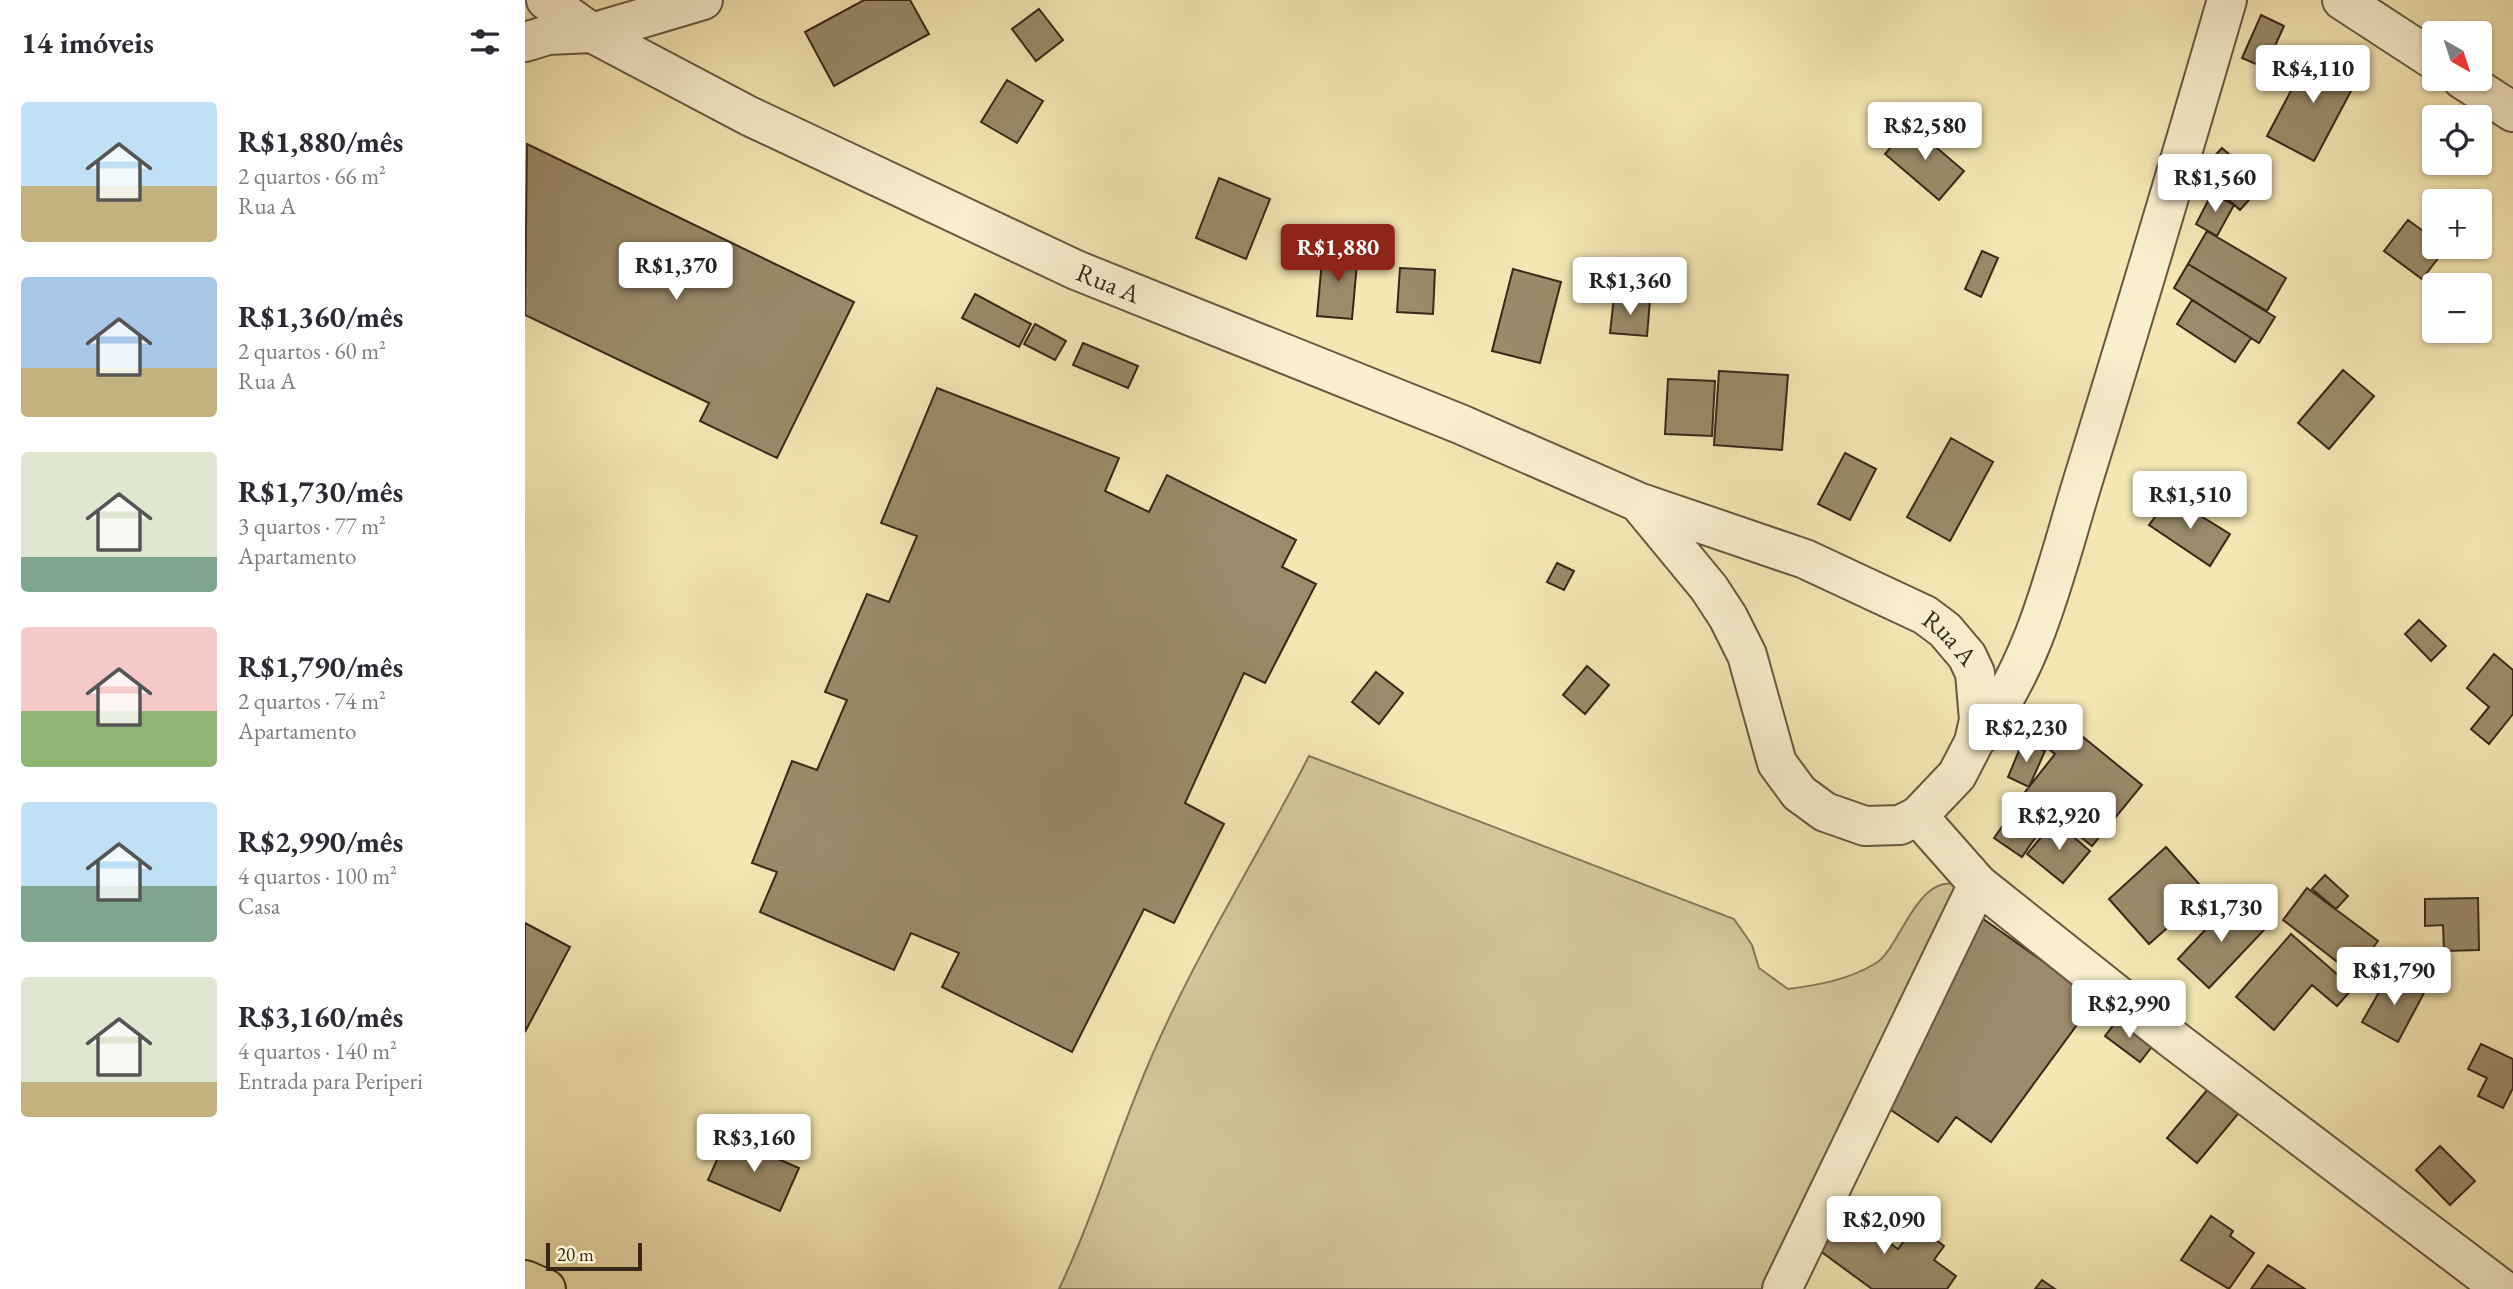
<!DOCTYPE html>
<html lang="pt">
<meta charset="utf-8">
<style>
body{margin:0;font-family:"EB Garamond",serif;background:#f2f2f3;color:#2b2b33;height:100vh;display:flex;flex-direction:column;font-size:26px;white-space:nowrap}
*{box-sizing:border-box;margin:0}
p{font-size:23px;color:#7c7c81}
.icon{flex:none;width:38px;height:38px;fill:none;stroke:currentColor;stroke-width:2;stroke-linecap:round;stroke-linejoin:round}
.map{position:relative;flex:1;overflow:hidden}
.side{display:flex;flex-direction:column;background:#fff;width:525px}
.side>*{flex:none}
.needle{width:46px;rotate:141deg}
.fabs{position:absolute;left:1897px;top:21px;display:grid;gap:14px}
.fabs a{display:grid;place-items:center;width:70px;height:70px;border-radius:7px;background:#fff;box-shadow:0 2px 5px #0004;font-size:35px}
.scale{position:absolute;left:21px;bottom:18px;width:96px;box-sizing:border-box;padding-left:7px;border:4px solid #39281a;border-top:0;font-size:19px;line-height:24px;white-space:nowrap;color:#39281a;-webkit-text-stroke:5px #f8efce;paint-order:stroke}
.price{position:absolute;translate:-50% -60px;padding:0 16px;border-radius:7px;background:#fff;color:#222;font-size:23px;line-height:46px;filter:drop-shadow(0 2px 4px #0008)}
.price::after{content:'';position:absolute;left:50%;top:42px;width:21px;height:16px;margin-left:-10px;background:inherit;clip-path:polygon(0 0,100% 0,50% 100%)}
.price.selected{background:#8f2418;color:#fff}
ul{padding:0;list-style:none}
li{display:flex;align-items:center;gap:21px;height:175px;padding:0 21px}
li span{display:grid;place-items:center;flex:none;width:196px;height:140px;border-radius:7px;color:#555}
li>.icon{margin-inline-start:auto}
span .icon{width:84px;height:84px;fill:#fffc;stroke-width:1}
li b{font-size:30px}
h2{display:flex;justify-content:space-between;align-items:center;height:84px;padding:0 21px;font-size:30px}
main{display:flex;flex:1;min-height:0}
.map>svg:first-child{display:block}
</style>
<main>
<section class="side">
<h2>14 imóveis<svg class="icon" aria-label="filters" viewBox="0 0 24 24"><path d="M4 7h16M4 17h16"/><circle cx="9" cy="7" r="2"/><circle cx="15" cy="17" r="2"/></svg></h2>
<ul>
<li><span style="background:linear-gradient(#bfe0f5 60%,#c2b280 0)"><svg class="icon" aria-label="home" viewBox="0 0 24 24"><path d="M3 11l9-7 9 7M6 9v11h12V9"/></svg></span><div><b>R$1,880/mês</b><p>2 quartos · 66 m²</p><p>Rua A</p></div></li>
<li><span style="background:linear-gradient(#a9c7e8 65%,#c2b280 0)"><svg class="icon" aria-label="home" viewBox="0 0 24 24"><path d="M3 11l9-7 9 7M6 9v11h12V9"/></svg></span><div><b>R$1,360/mês</b><p>2 quartos · 60 m²</p><p>Rua A</p></div></li>
<li><span style="background:linear-gradient(#dfe7d0 75%,#7fa58c 0)"><svg class="icon" aria-label="home" viewBox="0 0 24 24"><path d="M3 11l9-7 9 7M6 9v11h12V9"/></svg></span><div><b>R$1,730/mês</b><p>3 quartos · 77 m²</p><p>Apartamento</p></div></li>
<li><span style="background:linear-gradient(#f6c9c9 60%,#8fb573 0)"><svg class="icon" aria-label="home" viewBox="0 0 24 24"><path d="M3 11l9-7 9 7M6 9v11h12V9"/></svg></span><div><b>R$1,790/mês</b><p>2 quartos · 74 m²</p><p>Apartamento</p></div></li>
<li><span style="background:linear-gradient(#bfe0f5 60%,#7fa58c 0)"><svg class="icon" aria-label="home" viewBox="0 0 24 24"><path d="M3 11l9-7 9 7M6 9v11h12V9"/></svg></span><div><b>R$2,990/mês</b><p>4 quartos · 100 m²</p><p>Casa</p></div></li>
<li><span style="background:linear-gradient(#dfe7d0 75%,#c2b280 0)"><svg class="icon" aria-label="home" viewBox="0 0 24 24"><path d="M3 11l9-7 9 7M6 9v11h12V9"/></svg></span><div><b>R$3,160/mês</b><p>4 quartos · 140 m²</p><p>Entrada para Periperi</p></div></li>
</ul>
</section>
<div class="map">
<svg width="1988" height="1289" viewBox="0 0 1988 1289">
<rect width="100%" height="100%" fill="#f4e7b3"/>
<filter id="stains"><feTurbulence type="fractalNoise" baseFrequency=".00286" numOctaves="4"/><feColorMatrix values="0 0 0 0 .2 0 0 0 0 .09 0 0 0 0 .02 0 0 0 .5 -.17"/></filter>
<radialGradient id="worn" r=".72"><stop offset=".6" stop-color="#630" stop-opacity="0"/><stop offset="1" stop-color="#630" stop-opacity=".3"/></radialGradient>
<path fill="#d4c799" stroke="#86785a" stroke-width="2" d="M 784,756 L 1209,919 L 1227,945 L 1234,968 L 1263,989 C 1293,985 1324,980 1351,963 C 1377,947 1394,863 1441,888 L 1241,1289 L 534,1289 C 572,1209 596,1123 633,1042 C 677,944 735,852 784,756 Z"/>
<path fill="#9a8b6a" stroke="#39281a" stroke-width="2" d="M 339,0 L 385,0 L 404,34 L 309,86 L 280,32 Z
M 514,9 L 538,40 L 511,61 L 487,29 Z
M 1736,15 L 1759,26 L 1740,68 L 1717,58 Z
M 1788,49 L 1835,74 L 1789,161 L 1742,136 Z
M 482,80 L 518,101 L 492,143 L 456,122 Z
M 1385,125 L 1439,171 L 1414,200 L 1360,154 Z
M 2,144 L 329,302 L 252,458 L 175,421 L 184,403 L 0,315 Z
M 1697,148 L 1738,184 L 1715,210 L 1674,173 Z
M 694,178 L 745,199 L 721,259 L 671,238 Z
M 1687,193 L 1709,205 L 1692,236 L 1671,224 Z
M 1883,220 L 1909,239 L 1909,247 L 1921,248 L 1897,279 L 1859,251 Z
M 1682,231 L 1761,278 L 1742,311 L 1663,264 Z
M 798,249 L 833,252 L 827,319 L 792,316 Z
M 1457,251 L 1473,258 L 1456,297 L 1440,289 Z
M 1663,264 L 1750,317 L 1734,343 L 1649,288 Z
M 875,268 L 910,270 L 908,314 L 872,312 Z
M 988,269 L 1036,282 L 1015,363 L 967,351 Z
M 450,294 L 506,324 L 494,347 L 437,318 Z
M 1089,297 L 1125,300 L 1122,336 L 1085,333 Z
M 1667,300 L 1726,338 L 1710,362 L 1652,324 Z
M 510,324 L 541,341 L 530,360 L 499,344 Z
M 558,343 L 613,366 L 603,388 L 548,365 Z
M 1818,370 L 1849,396 L 1804,449 L 1773,423 Z
M 1194,371 L 1263,375 L 1257,450 L 1189,445 Z
M 1143,379 L 1190,381 L 1187,436 L 1140,434 Z
M 412,388 L 594,458 L 580,491 L 624,512 L 642,475 L 771,540 L 757,567 L 791,584 L 740,683 L 719,673 L 660,803 L 699,824 L 649,923 L 619,909 L 547,1052 L 417,987 L 434,953 L 386,933 L 369,970 L 235,912 L 252,872 L 227,863 L 267,761 L 292,770 L 322,700 L 300,692 L 342,594 L 364,602 L 392,536 L 356,523 Z
M 1426,438 L 1468,462 L 1425,541 L 1382,517 Z
M 1320,453 L 1351,469 L 1325,520 L 1293,504 Z
M 1645,497 L 1705,534 L 1685,566 L 1624,525 Z
M 1032,563 L 1049,571 L 1039,590 L 1022,582 Z
M 1894,620 L 1921,646 L 1906,661 L 1880,634 Z
M 1969,654 L 1988,670 L 1988,714 L 1964,744 L 1946,729 L 1964,707 L 1942,688 Z
M 1062,666 L 1084,685 L 1060,714 L 1038,695 Z
M 851,672 L 878,693 L 854,724 L 827,702 Z
M 1531,715 L 1617,785 L 1567,846 L 1500,792 L 1530,754 L 1511,739 Z
M 1498,741 L 1520,751 L 1504,787 L 1483,777 Z
M 1489,810 L 1517,828 L 1497,857 L 1469,838 Z
M 1530,821 L 1565,851 L 1538,883 L 1502,854 Z
M 1641,847 L 1682,893 L 1624,944 L 1584,899 Z
M 1800,875 L 1823,896 L 1811,909 L 1787,889 Z
M 1782,888 L 1853,941 L 1828,974 L 1758,920 Z
M 1953,898 L 1954,950 L 1919,951 L 1918,925 L 1900,926 L 1900,899 Z
M 1708,900 L 1739,930 L 1684,988 L 1653,959 Z
M 1454,916 L 1571,999 L 1466,1142 L 1431,1117 L 1413,1142 L 1357,1104 Z
M 0,923 L 45,947 L 0,1032 Z
M 1766,934 L 1828,988 L 1812,1006 L 1787,985 L 1749,1030 L 1711,997 Z
M 1865,973 L 1900,991 L 1873,1042 L 1837,1022 Z
M 1594,1018 L 1629,1044 L 1615,1062 L 1580,1036 Z
M 1956,1044 L 1988,1059 L 1988,1088 L 1978,1108 L 1953,1096 L 1962,1078 L 1943,1069 Z
M 1683,1089 L 1713,1114 L 1672,1163 L 1642,1138 Z
M 202,1137 L 274,1168 L 255,1211 L 183,1180 Z
M 1915,1146 L 1950,1181 L 1925,1205 L 1891,1170 Z
M 1315,1207 L 1373,1249 L 1391,1225 L 1419,1246 L 1409,1260 L 1431,1276 L 1422,1289 L 1347,1289 L 1287,1245 Z
M 1686,1216 L 1708,1231 L 1705,1236 L 1729,1253 L 1704,1289 L 1656,1260 Z
M 1743,1265 L 1780,1289 L 1726,1289 Z
M 1517,1280 L 1530,1289 L 1510,1289 Z"/>
<g fill="none" stroke-linecap="round" stroke-linejoin="round">
<defs>
<g id="minor">
<path d="M 21,0 L 67,33 L 178,0"/>
<path d="M 1817,0 L 1909,60"/>
<path id="s1" d="M 0,42 L 23,35 L 67,33 L 224,116 L 551,270 L 935,424 L 1113,502 L 1280,559 L 1400,615 L 1420,630 L 1442,656 L 1450,673 L 1454,720 L 1449,742 L 1432,775 L 1393,816 L 1375,825 L 1340,826 L 1300,812 L 1274,793 L 1252,763 L 1222,655 L 1203,617 L 1184,588 L 1113,502"/>
<path d="M 1937,79 L 1988,112"/>
<path d="M 1452,738 C 1512,664 1532,563 1560,474 C 1609,316 1656,158 1702,0"/>
<path d="M 1393,816 L 1453,884 L 1645,1037 L 1977,1289"/>
<path d="M 1257,1289 L 1453,884"/>
</g>
<path id="major" d="M 0,1280 L 21,1289"/>
</defs>
<use href="#minor" stroke="#685840" stroke-width="42"/>
<use href="#major" stroke="#39281a" stroke-width="42"/>
<use href="#minor" stroke="#f8efce" stroke-width="38"/>
<use href="#major" stroke="#f4e7b3" stroke-width="38"/>
</g>
<g text-anchor="middle" dominant-baseline="central" stroke-width="5" stroke-linejoin="round" paint-order="stroke">
<g font-size="26" fill="#39281a" stroke="#f8efce">
<text stroke="none"><textPath href="#s1" startOffset="642">Rua A</textPath></text>
<text stroke="none"><textPath href="#s1" startOffset="1558">Rua A</textPath></text>
</g>
</g>
<rect width="100%" height="100%" filter="url(#stains)"/>
<rect width="100%" height="100%" fill="url(#worn)"/>
</svg>
<div class="fabs">
<a><svg class="needle" viewBox="-14 -14 28 28"><path d="M0-13l5 13h-10z" fill="#e53935"/><path d="M0 13l5-13h-10z" fill="#7c7c81"/></svg></a>
<a><svg class="icon" aria-label="locate" viewBox="0 0 24 24"><circle cx="12" cy="12" r="6"/><path d="M12 2v4M12 18v4M2 12h4M18 12h4"/></svg></a>
<a>+</a>
<a>−</a>
</div>
<div class="scale">20 m</div>
<b class="price" style="left:1788px;top:105px">R$4,110</b>
<b class="price" style="left:1400px;top:162px">R$2,580</b>
<b class="price" style="left:1690px;top:214px">R$1,560</b>
<b class="price selected" style="left:813px;top:284px">R$1,880</b>
<b class="price" style="left:151px;top:302px">R$1,370</b>
<b class="price" style="left:1105px;top:317px">R$1,360</b>
<b class="price" style="left:1665px;top:531px">R$1,510</b>
<b class="price" style="left:1501px;top:764px">R$2,230</b>
<b class="price" style="left:1534px;top:852px">R$2,920</b>
<b class="price" style="left:1696px;top:944px">R$1,730</b>
<b class="price" style="left:1869px;top:1007px">R$1,790</b>
<b class="price" style="left:1604px;top:1040px">R$2,990</b>
<b class="price" style="left:229px;top:1174px">R$3,160</b>
<b class="price" style="left:1359px;top:1256px">R$2,090</b>
</div>
</main>
